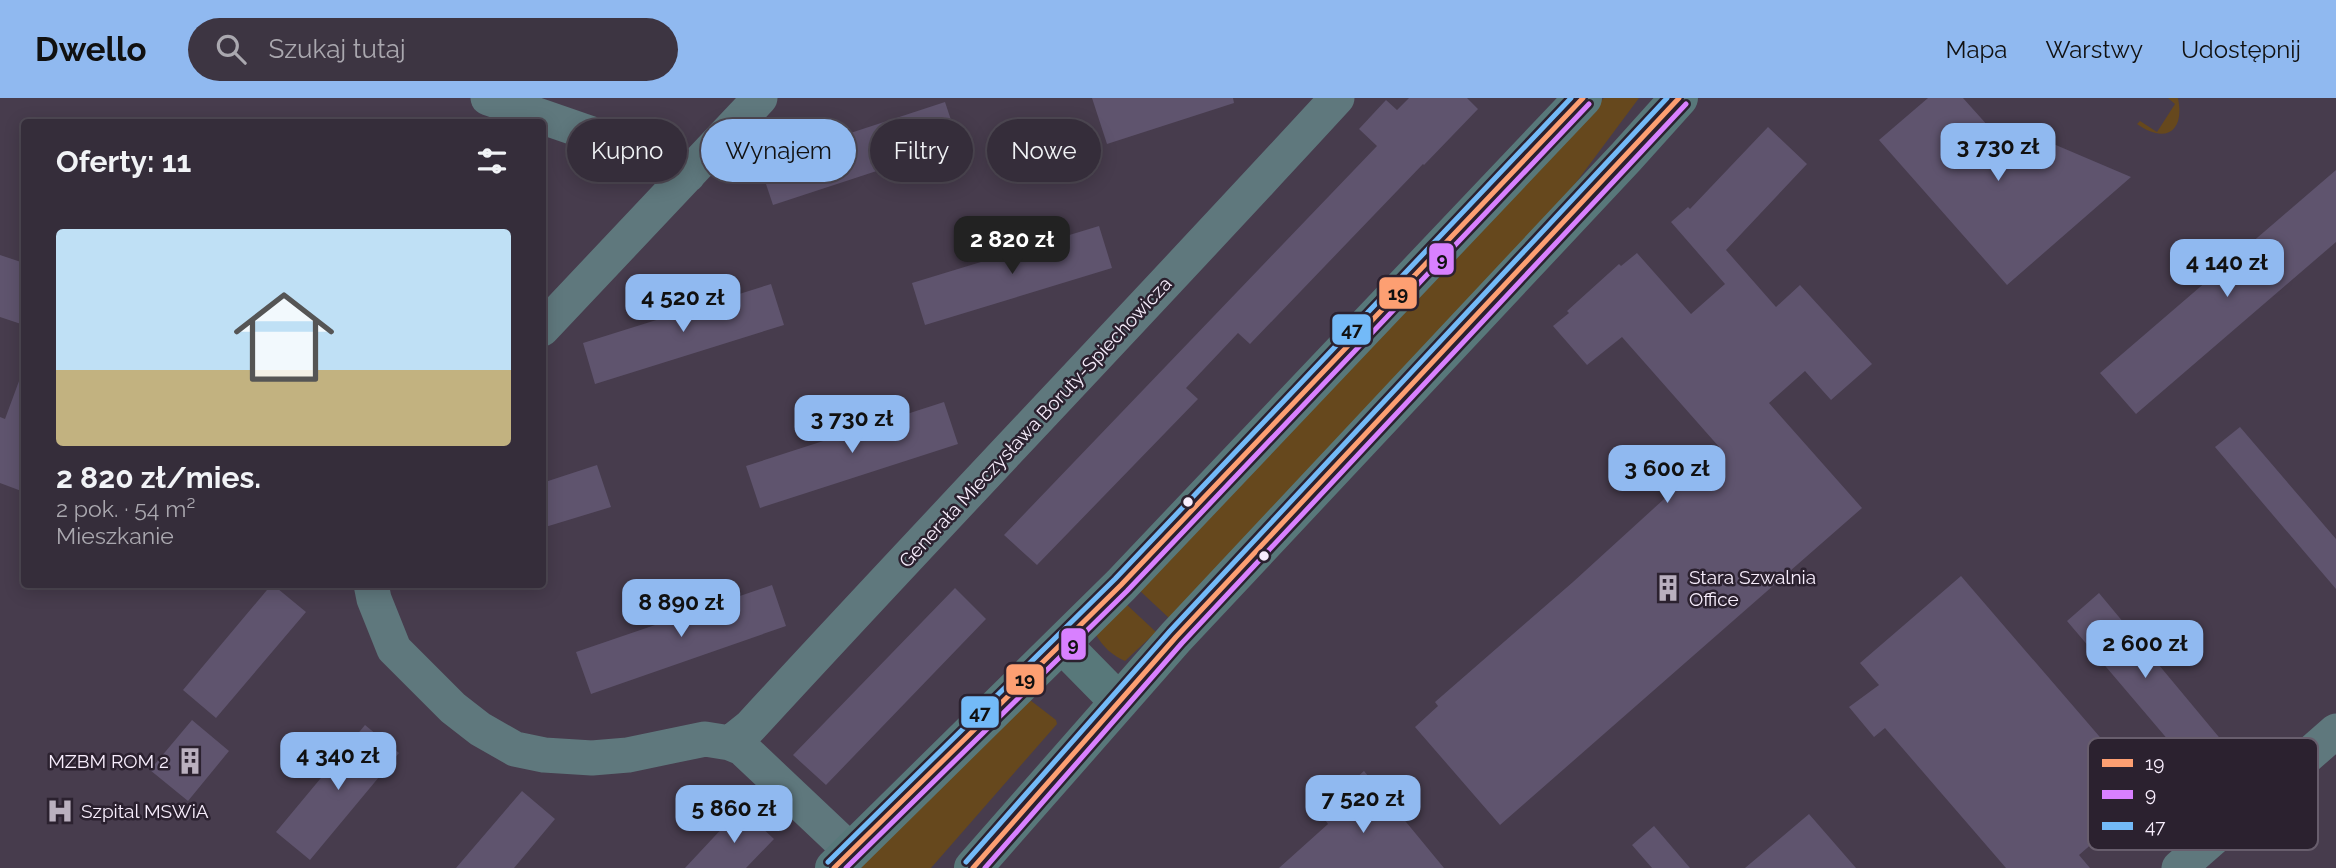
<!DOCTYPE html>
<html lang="pl">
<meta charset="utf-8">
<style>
body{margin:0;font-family:Raleway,sans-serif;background:#3d3542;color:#f1f3f6;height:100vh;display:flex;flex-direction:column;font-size:26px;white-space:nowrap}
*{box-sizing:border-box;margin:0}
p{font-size:23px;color:#aaa8af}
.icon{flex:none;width:38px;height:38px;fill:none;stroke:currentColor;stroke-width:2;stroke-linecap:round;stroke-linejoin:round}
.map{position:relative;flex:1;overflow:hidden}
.details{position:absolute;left:21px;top:21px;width:525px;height:469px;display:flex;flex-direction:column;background:#352d3a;border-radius:7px;box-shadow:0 4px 18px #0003,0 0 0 2px #4f4954}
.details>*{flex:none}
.hud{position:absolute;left:567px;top:21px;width:665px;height:63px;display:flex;gap:14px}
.price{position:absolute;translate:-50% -60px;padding:0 16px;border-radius:14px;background:#90b9f0;color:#111;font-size:23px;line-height:46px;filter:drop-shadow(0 2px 4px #0008)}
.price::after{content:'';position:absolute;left:50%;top:42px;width:21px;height:16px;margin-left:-10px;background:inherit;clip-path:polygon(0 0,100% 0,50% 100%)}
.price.on{background:#222;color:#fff}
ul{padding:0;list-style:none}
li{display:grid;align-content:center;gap:14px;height:371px;padding:0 35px}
li span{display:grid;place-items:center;height:217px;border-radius:7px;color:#555}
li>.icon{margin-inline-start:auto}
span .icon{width:126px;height:126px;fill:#fffc;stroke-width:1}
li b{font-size:30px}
h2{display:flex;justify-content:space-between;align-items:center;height:84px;padding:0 35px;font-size:30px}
.chip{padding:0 24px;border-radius:32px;background:#352d3a;box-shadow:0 4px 18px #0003,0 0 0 2px #4f4954;font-size:24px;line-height:63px}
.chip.on{background:#90b9f0;color:#111}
header{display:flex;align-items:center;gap:42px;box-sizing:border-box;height:98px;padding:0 35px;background:#90b9f0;color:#111}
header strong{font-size:33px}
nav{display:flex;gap:38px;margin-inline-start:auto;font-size:24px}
.search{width:490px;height:63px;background:#3d3542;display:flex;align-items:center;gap:18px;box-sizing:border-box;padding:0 24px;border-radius:38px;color:#aaa8af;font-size:26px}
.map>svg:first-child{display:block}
</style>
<header>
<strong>Dwello</strong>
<div class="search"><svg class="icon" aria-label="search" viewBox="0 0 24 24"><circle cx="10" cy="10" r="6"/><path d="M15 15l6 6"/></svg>Szukaj tutaj</div>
<nav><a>Mapa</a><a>Warstwy</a><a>Udostępnij</a></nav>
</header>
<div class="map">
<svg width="2336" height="770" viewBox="0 0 2336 770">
<rect width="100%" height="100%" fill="#473c4d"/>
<path fill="#66481d" d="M 1604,0 L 1639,0 L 1560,106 L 1169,520 L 1139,492 Z
M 2168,0 L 2178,0 C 2185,34 2165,46 2137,26 L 2140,23 L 2157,34 L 2175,6 Z
M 1126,506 L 1156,534 L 1125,563 C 1112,557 1104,550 1096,537 Z
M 1030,602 L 1056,622 L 1057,626 L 931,770 L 858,770 Z"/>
<path fill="#5f546e" d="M 1092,0 L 1233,0 L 1234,5 L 1107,46 Z
M 1409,0 L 1467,0 L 1478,11 L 1424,67 L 1423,66 L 1250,246 L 1238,235 L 1186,290 L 1198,301 L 1037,467 L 1004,437 L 1377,48 L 1359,31 L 1386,2 L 1397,12 Z
M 1928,0 L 1963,0 L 2015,58 L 2037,39 L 2131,79 L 2007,187 L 1879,42 Z
M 945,4 L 959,46 L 773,107 L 759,65 Z
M 1768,29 L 1807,66 L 1726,152 L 1776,209 L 1800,187 L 1872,266 L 1831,302 L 1805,273 L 1769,305 L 1862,410 L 1500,727 L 1415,629 L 1438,608 L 1435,604 L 1573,484 L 1720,350 L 1622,239 L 1587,267 L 1553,228 L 1569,215 L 1567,213 L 1619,166 L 1621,168 L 1637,155 L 1691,216 L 1725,186 L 1671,124 L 1688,109 L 1690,111 Z
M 2336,72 L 2336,144 L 2136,316 L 2100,275 Z
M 1099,128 L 1112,170 L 925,227 L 912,185 Z
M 0,157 L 24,165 L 24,227 L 0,219 Z
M 771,186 L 784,227 L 595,286 L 583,245 Z
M 22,275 L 24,276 L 24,394 L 0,385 L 0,319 L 5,321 Z
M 944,304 L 958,346 L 760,410 L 746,368 Z
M 2240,329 L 2336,441 L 2336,491 L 2215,349 Z
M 597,367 L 611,409 L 542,430 L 542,385 Z
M 1961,478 L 2149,696 L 2079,757 L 2090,770 L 2006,770 L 1885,630 L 1874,639 L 1849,609 L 1879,587 L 1860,565 Z
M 272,486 L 306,514 L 216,620 L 183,592 Z
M 772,487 L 786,528 L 591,596 L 576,554 Z
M 955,490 L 986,521 L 826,687 L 793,657 Z
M 2099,495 L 2223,644 L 2192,670 L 2067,523 Z
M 192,622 L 229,653 L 188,703 L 150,672 Z
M 365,627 L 399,655 L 310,762 L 276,734 Z
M 1364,673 L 1444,770 L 1279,770 L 1328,726 L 1319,713 Z
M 522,693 L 555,721 L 514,770 L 456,770 Z
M 741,710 L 774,741 L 746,770 L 685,770 Z
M 1809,716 L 1856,770 L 1745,770 Z
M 1654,728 L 1690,770 L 1652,770 L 1632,747 Z"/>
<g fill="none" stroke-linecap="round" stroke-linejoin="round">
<path stroke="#5f787d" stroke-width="35" d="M 488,0 L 650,56 L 688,77
M 542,231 L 760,0
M 371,486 L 374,501 L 394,551 L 453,610 L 480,631 L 515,651 L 544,657 L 592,660 L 628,657 L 705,641 L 730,645 L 742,650 L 851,753
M 730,645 L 750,629 C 944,418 1143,211 1337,0
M 2179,770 L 2336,633"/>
<path stroke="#58787a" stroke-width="38" d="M 1062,546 L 1119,604
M 834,770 L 1121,487 L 1583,0
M 973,770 L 1176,539 L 1626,59 L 1679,0"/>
<defs>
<path id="bus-1" d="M 834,770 L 1121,487 L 1583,0
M 973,770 L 1176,539 L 1679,0"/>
<path id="bus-2" d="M 846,770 L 1127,493 L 1589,6
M 985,770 L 1182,545 L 1686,6"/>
<path id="bus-3" d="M 828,764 L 1115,481 L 1571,0
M 966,764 L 1170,533 L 1667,0"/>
</defs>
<use href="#bus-1" stroke="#2b212f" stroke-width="10"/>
<use href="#bus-2" stroke="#2b212f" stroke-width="10"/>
<use href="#bus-3" stroke="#2b212f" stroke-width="10"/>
<use href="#bus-1" stroke="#fd9f72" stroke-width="5"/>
<use href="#bus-2" stroke="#d880ff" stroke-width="5"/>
<use href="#bus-3" stroke="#73baf8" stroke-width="5"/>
</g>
<defs>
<symbol id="building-bare" viewBox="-9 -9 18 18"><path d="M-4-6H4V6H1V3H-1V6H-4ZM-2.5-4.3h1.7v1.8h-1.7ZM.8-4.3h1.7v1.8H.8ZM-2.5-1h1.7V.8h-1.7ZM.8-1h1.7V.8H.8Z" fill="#bab0bf" stroke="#2b212f" stroke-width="2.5" paint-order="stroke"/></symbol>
<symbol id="hospital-bare" viewBox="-9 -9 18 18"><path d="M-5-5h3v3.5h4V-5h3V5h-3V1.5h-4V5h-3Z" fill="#bab0bf" stroke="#2b212f" stroke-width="2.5" paint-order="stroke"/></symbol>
</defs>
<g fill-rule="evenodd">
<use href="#building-bare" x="1649" y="471" width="38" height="38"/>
<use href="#building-bare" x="171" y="644" width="38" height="38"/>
<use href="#hospital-bare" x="41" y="694" width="38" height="38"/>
</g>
<g fill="#f8eefd" stroke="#2b212f" stroke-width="2.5">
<circle cx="1188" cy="404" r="6"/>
<circle cx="1264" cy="458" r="6"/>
</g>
<g text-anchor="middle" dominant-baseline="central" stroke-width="5" stroke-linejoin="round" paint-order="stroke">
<g font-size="19" fill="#f8eefd" stroke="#2b212f">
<text transform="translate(1035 324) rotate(-47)">Generała Mieczysława Boruty-Spiechowicza</text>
</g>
<g font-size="19" fill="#f8eefd" stroke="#2b212f" text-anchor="start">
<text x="1689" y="479">Stara Szwalnia<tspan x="1689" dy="22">Office</tspan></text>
<text x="169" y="663" text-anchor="end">MZBM ROM 2</text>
<text x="81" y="713">Szpital MSWiA</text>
</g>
</g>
<rect x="2088" y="640" width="230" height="112" rx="10" fill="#2b212f" stroke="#685e6d" stroke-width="2"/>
<rect x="2102" y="661" width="31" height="8" fill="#fd9f72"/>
<rect x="2102" y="692" width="31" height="9" fill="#d880ff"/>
<rect x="2102" y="724" width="31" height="8" fill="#73baf8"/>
<g font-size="19" fill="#f8eefd">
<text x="2145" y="672">19</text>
<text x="2145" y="703">9</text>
<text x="2145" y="735">47</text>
</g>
<g stroke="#2b212f" stroke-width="2.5">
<rect x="1428" y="144" width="27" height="34" rx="7" fill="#d880ff"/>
<rect x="1378" y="178" width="40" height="34" rx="7" fill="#fd9f72"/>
<rect x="1331" y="215" width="41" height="33" rx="7" fill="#73baf8"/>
<rect x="1060" y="529" width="27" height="34" rx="7" fill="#d880ff"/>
<rect x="1005" y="565" width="40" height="33" rx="7" fill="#fd9f72"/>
<rect x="960" y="597" width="40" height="34" rx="7" fill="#73baf8"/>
</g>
<g font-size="19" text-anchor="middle" font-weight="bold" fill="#111">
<text x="1442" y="168">9</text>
<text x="1398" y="202">19</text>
<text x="1352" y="238">47</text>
<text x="1073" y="553">9</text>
<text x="1025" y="588">19</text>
<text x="980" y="621">47</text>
</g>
</svg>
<b class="price" style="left:1998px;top:85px">3 730 zł</b>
<b class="price on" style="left:1012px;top:178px">2 820 zł</b>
<b class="price" style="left:2227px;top:201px">4 140 zł</b>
<b class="price" style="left:683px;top:236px">4 520 zł</b>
<b class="price" style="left:852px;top:357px">3 730 zł</b>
<b class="price" style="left:1667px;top:407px">3 600 zł</b>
<b class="price" style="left:681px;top:541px">8 890 zł</b>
<b class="price" style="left:2145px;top:582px">2 600 zł</b>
<b class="price" style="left:338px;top:694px">4 340 zł</b>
<b class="price" style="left:1363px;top:737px">7 520 zł</b>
<b class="price" style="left:734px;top:747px">5 860 zł</b>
<div class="hud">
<a class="chip">Kupno</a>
<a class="chip on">Wynajem</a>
<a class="chip">Filtry</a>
<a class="chip">Nowe</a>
</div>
<section class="details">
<h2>Oferty: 11<svg class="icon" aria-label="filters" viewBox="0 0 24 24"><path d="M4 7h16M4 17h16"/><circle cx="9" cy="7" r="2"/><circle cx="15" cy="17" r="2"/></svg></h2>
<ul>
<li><span style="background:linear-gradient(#bfe0f5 65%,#c2b280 0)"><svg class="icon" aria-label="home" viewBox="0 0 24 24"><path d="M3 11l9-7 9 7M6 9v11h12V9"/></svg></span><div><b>2 820 zł/mies.</b><p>2 pok. · 54 m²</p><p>Mieszkanie</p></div></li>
</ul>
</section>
</div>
